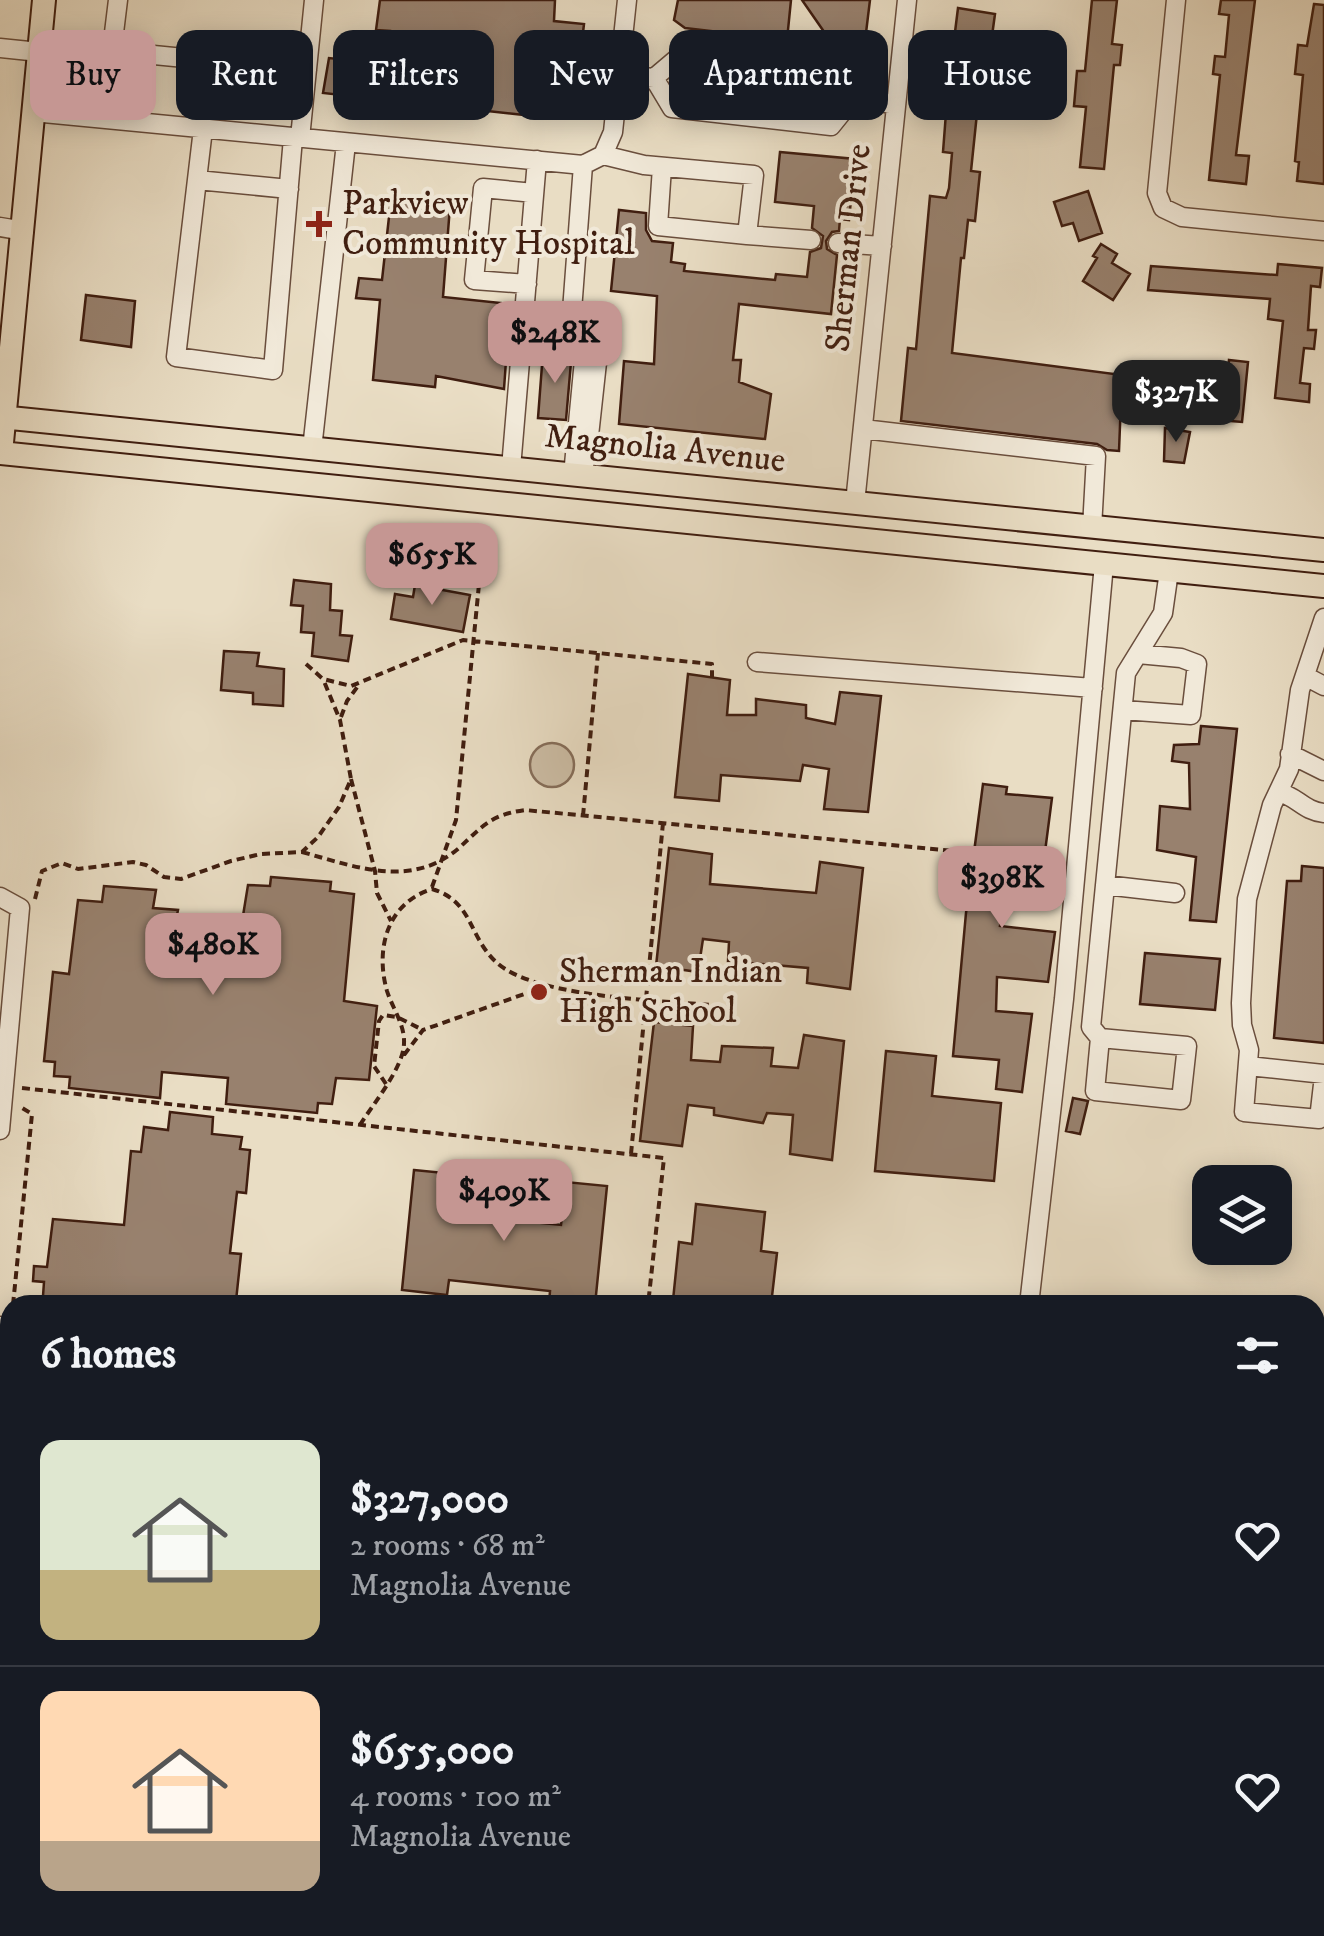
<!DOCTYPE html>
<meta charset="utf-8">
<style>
body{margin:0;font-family:"IM FELL DW Pica",serif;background:#20242c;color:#f1f3f6;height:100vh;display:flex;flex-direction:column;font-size:38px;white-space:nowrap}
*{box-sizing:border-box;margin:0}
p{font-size:32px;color:#9ea1a6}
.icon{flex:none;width:55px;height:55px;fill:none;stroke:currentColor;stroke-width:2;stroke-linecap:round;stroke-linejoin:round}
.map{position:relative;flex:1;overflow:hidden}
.side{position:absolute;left:0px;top:1295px;width:1325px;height:642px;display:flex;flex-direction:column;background:#171b24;border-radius:30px 30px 0 0;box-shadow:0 5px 25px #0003}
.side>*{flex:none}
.banner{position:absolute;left:30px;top:30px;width:1265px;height:90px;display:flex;gap:20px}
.buttons{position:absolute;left:1192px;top:1165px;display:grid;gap:20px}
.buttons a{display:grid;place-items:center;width:100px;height:100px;border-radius:20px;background:#171b24;box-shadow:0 5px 25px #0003;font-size:50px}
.price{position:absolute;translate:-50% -85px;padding:0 22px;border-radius:20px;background:#c59692;color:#111;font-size:32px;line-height:65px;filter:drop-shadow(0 2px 5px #0008)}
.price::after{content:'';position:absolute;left:50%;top:60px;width:30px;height:22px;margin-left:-15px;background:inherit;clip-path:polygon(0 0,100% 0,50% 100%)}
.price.active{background:#222;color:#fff}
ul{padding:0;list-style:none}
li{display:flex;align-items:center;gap:30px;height:250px;padding:0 40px}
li+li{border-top:2px solid #363941}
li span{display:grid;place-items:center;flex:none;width:280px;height:200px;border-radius:20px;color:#555}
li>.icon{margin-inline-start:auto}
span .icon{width:120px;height:120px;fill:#fffc;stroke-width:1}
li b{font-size:42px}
h2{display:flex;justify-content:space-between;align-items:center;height:120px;padding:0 40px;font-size:42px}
.pill{padding:0 35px;border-radius:20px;background:#171b24;box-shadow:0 5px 25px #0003;font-size:35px;line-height:90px}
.pill.active{background:#c59692;color:#111}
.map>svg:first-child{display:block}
</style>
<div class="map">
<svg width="1324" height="1936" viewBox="0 0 1324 1936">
<rect width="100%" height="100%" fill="#e9ddc4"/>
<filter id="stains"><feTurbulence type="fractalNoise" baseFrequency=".002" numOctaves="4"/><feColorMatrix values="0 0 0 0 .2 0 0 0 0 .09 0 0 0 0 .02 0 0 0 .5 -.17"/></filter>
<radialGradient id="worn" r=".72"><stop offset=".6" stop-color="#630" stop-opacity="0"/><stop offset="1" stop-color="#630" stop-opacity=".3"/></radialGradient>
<path fill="#ccbda5" stroke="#866e5a" stroke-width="2.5" d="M530 765a22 22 0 1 1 44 0a22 22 0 1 1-44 0Z
M 632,1928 L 928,1928 L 927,1936 L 631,1936 Z"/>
<path fill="#98816e" stroke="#401e10" stroke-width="2.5" d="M 380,0 L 555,0 L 554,21 L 584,24 L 576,92 L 544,89 L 543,117 L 323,93 L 329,58 L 386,64 L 390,31 L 376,30 Z
M 678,0 L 791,0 L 787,40 L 685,28 L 674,20 Z
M 802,0 L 870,0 L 865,41 L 827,36 Z
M 1092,0 L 1117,0 L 1112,44 L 1122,45 L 1120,65 L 1114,65 L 1104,169 L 1080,167 L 1086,107 L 1074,106 L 1077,71 L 1085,71 Z
M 1221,0 L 1255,0 L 1236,155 L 1249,156 L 1246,184 L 1209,180 L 1220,75 L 1213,74 L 1215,56 L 1225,57 L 1229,15 L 1219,14 Z
M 1314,4 L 1324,5 L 1324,184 L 1297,181 L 1299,162 L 1295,161 L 1303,75 L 1295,74 L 1298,45 L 1307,46 Z
M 958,8 L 995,14 L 992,36 L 985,36 L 971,171 L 980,172 L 975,221 L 968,220 L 964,258 L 961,258 L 952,353 L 1122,375 L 1119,451 L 1107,450 L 1097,444 L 901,421 L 908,348 L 916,349 L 930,196 L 946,198 L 949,188 L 952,153 L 943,152 L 946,113 L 951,76 L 963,77 L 966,50 L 953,48 Z
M 780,152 L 855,159 L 849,220 L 840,219 L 839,231 L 832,232 L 826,241 L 827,249 L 837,255 L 831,314 L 739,304 L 733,360 L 741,360 L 739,382 L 771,394 L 765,439 L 619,424 L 624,361 L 654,364 L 657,296 L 611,291 L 619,210 L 646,213 L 646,230 L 652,241 L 673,243 L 671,262 L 685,264 L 684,271 L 775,280 L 776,274 L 807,277 L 810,252 L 821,248 L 823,236 L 812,228 L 814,206 L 775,202 Z
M 1088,191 L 1102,233 L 1079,241 L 1073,223 L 1062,226 L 1054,202 Z
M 391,199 L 450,206 L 443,297 L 510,304 L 504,389 L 436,376 L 435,387 L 373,380 L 380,300 L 356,298 L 359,278 L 382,280 Z
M 1101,244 L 1117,254 L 1112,263 L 1130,274 L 1113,300 L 1083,281 L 1097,258 L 1093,256 Z
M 1278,264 L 1322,268 L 1320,287 L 1311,286 L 1308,330 L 1316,330 L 1314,349 L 1304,348 L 1300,383 L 1310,384 L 1309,402 L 1275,398 L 1283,321 L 1268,319 L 1270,299 L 1148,290 L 1151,266 L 1277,275 Z
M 86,295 L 135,301 L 131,347 L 81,340 Z
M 543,352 L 569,354 L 571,362 L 566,420 L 538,418 Z
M 1229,360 L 1248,362 L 1242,422 L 1219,420 L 1221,395 L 1226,396 Z
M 1165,428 L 1190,432 L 1184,463 L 1164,461 Z
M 294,580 L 331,584 L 330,610 L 342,611 L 340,635 L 352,636 L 348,661 L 312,656 L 314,633 L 301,632 L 303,606 L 291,605 Z
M 415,585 L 470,595 L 463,632 L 391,619 L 395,594 L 413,597 Z
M 224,651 L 259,653 L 257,666 L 284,669 L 283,706 L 253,704 L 253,693 L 221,690 Z
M 688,674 L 730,680 L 727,715 L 756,715 L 756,699 L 806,705 L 806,718 L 835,724 L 840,692 L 881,696 L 868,812 L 824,809 L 829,769 L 803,765 L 800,781 L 721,775 L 719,801 L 675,797 Z
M 1201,726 L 1237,729 L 1216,922 L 1190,920 L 1196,857 L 1157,850 L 1160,806 L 1190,809 L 1189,763 L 1172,761 L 1174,745 L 1199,744 Z
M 983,784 L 1007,787 L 1006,794 L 1052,798 L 1039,898 L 1005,893 L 1000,926 L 1055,932 L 1048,982 L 997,977 L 996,1011 L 1032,1014 L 1022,1092 L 996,1089 L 999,1060 L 953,1056 L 966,913 Z
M 669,848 L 712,854 L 710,884 L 816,893 L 820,862 L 863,868 L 850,989 L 807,983 L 808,968 L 728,961 L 729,942 L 703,939 L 698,972 L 656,966 Z
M 1302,866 L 1324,868 L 1324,1043 L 1274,1038 L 1287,881 L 1301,881 Z
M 271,877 L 331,882 L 330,891 L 354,894 L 344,1001 L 377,1006 L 369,1080 L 336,1078 L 332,1104 L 318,1103 L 317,1113 L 226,1104 L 228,1078 L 162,1072 L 160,1098 L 69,1088 L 70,1077 L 54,1076 L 55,1062 L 44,1061 L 53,972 L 69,974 L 78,900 L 102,902 L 104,886 L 156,890 L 153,908 L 178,910 L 177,915 L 242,922 L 248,885 L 270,886 Z
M 1145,953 L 1220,959 L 1215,1010 L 1140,1004 Z
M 654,1022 L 693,1026 L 691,1060 L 720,1062 L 722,1046 L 773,1048 L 771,1066 L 798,1068 L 804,1035 L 844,1041 L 832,1160 L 790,1154 L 793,1115 L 767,1113 L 763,1123 L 714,1115 L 714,1108 L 688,1105 L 682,1146 L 640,1141 Z
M 886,1051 L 936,1056 L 932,1096 L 1001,1103 L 994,1181 L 875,1171 Z
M 1073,1098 L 1088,1101 L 1080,1134 L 1066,1131 Z
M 170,1112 L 213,1117 L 212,1134 L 242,1137 L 240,1149 L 250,1150 L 246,1193 L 237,1192 L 230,1253 L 241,1254 L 236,1301 L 225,1300 L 225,1305 L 135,1305 L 43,1296 L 44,1282 L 33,1281 L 34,1266 L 47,1267 L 53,1219 L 124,1225 L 131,1151 L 141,1152 L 144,1127 L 168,1130 Z
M 414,1170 L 455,1174 L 451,1217 L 483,1221 L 484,1207 L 532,1212 L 531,1222 L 561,1225 L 566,1182 L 607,1186 L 595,1305 L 549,1304 L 550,1291 L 449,1280 L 447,1295 L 402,1290 Z
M 696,1204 L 765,1212 L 761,1251 L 777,1253 L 771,1305 L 696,1305 L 697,1302 L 673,1300 L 679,1242 L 692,1244 Z"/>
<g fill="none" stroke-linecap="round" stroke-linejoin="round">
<defs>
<path id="minor" d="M 118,0 L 113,41 L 123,52 L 307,70
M 1176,0 L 1157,193 L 1163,208 L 1182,217 L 1324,231
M 0,48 L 39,52
M 619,75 L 654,78 L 680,56 L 839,74 L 852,100
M 654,78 L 672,108 L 831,126 L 852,100
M 852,100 L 896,104
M 33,112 L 583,165 L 603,155
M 203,129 L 176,357 L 273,370 L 293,138
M 300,138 L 314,0
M 603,155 L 644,165 L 754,175 L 747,235 L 811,240
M 603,155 L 613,132 L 627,0
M 662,167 L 658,226 L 747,235
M 197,180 L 289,189
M 0,227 L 24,231
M 838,243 L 882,246
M 527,284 L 474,280 L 483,188 L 534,193
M 863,429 L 1096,456 L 1092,528
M 312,449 L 346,143
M 511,468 L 537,160
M 573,475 L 584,360 L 571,324 L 583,165
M 581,475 L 587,454 L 599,344
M 855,503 L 907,0
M 1324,618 L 1300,690 L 1289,769 L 1272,805 L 1247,899 L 1241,1003 L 1242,1025 L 1249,1050 L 1244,1112 L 1319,1119 L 1324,1076
M 757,662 L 1093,688
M 1305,676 L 1324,686
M 1123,710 L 1191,715 L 1197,664 L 1181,658 L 1138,654
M 1290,754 L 1324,771
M 1278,792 C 1297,796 1303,811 1324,813
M 1105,885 L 1175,893
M 0,897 L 20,908 L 0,1130
M 1100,1038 L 1187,1046 L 1181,1100 L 1095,1091 L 1100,1038 L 1091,1027 L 1126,673 L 1163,613 L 1169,571
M 1248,1066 L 1324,1074
M 1029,1305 L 1064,999 L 1104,564
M 0,1326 L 10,1330
M 0,1669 L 10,1578
M 0,1846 L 10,1847
M 1061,1928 L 1065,1928
M 965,1936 L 967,1928
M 1171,1936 L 1171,1928"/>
<path id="major" d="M 0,417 L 1324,550
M 0,453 L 1324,586
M 1,453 L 44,0"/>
</defs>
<use href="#minor" stroke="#6a4e3d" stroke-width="21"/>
<use href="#major" stroke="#401e10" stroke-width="26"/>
<path stroke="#401e10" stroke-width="4" stroke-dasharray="8 5" stroke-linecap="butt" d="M 306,664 L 323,679 L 351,686 L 463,640 L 712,664 L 712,677
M 341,717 L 347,701 L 358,686
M 351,779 L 375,871 L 377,893 L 391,921
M 583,816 L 598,653
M 302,852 C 356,867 411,889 459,848 C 483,826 490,815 525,810 L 974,853
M 432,887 L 456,820 L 484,533
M 35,899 L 42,871 L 62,863 L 78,869 L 133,862 L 146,865 L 164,877 L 181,879 L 231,861 L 261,854 L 302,852 L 318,837 L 339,807 L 351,779 L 340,720 L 323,679
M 404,1055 L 423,1030 L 544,987
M 386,1084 L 374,1066 L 379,1021 L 383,1015 L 397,1017 L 423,1030
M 22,1088 L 664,1158 L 648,1305
M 360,1125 C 373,1104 404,1067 404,1043 C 405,1025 392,1007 387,991 C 375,949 387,903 432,889 C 473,901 468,936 496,962 C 536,1000 679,1001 737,1007
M 631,1154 L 663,823
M 13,1305 L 32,1114 L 19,1106
M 8,1831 L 10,1811"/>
<use href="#minor" stroke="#f1e9d9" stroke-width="18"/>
<use href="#major" stroke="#e9ddc4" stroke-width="22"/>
</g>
<g fill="#8f2418" stroke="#f1e9d9" stroke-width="4">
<path d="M314 209h10v10h10v10h-10v10h-10v-10h-10v-10h10z"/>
<circle cx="539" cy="992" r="10"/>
</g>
<g text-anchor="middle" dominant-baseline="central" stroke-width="8" stroke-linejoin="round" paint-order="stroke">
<g font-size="35" fill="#401e10" stroke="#f1e9d9" text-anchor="start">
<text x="342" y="204">Parkview<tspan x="342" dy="40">Community Hospital</tspan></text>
<text x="559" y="972">Sherman Indian<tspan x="559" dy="40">High School</tspan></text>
</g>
<g font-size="35" fill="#401e10" stroke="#f1e9d9">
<text transform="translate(849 248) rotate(-84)">Sherman Drive</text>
<text transform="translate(665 449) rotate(6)">Magnolia Avenue</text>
</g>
</g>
<rect width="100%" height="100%" filter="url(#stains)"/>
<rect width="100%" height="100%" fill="url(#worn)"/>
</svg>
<div class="buttons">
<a><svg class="icon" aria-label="layers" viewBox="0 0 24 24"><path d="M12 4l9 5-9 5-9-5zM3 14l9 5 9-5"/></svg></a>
</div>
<b class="price" style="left:555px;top:386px">$248K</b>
<b class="price active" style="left:1176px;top:445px">$327K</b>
<b class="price" style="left:432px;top:608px">$655K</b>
<b class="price" style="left:1002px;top:931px">$398K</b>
<b class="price" style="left:213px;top:998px">$480K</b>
<b class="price" style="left:504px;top:1244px">$409K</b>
<div class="banner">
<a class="pill active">Buy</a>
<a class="pill">Rent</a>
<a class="pill">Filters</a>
<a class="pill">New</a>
<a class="pill">Apartment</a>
<a class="pill">House</a>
</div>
<section class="side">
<h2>6 homes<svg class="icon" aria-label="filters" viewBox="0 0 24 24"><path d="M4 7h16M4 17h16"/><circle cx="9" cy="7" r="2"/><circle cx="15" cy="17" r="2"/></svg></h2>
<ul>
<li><span style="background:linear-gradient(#dfe7d0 65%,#c2b280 0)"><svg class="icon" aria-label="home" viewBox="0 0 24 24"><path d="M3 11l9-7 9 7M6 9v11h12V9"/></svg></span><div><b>$327,000</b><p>2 rooms · 68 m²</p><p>Magnolia Avenue</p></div><svg class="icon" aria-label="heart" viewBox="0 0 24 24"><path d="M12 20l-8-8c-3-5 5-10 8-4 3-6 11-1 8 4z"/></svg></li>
<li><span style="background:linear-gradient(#ffd9b3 75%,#b9a48a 0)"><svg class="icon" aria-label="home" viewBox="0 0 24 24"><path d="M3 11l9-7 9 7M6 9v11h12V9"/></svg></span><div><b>$655,000</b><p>4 rooms · 100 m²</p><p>Magnolia Avenue</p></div><svg class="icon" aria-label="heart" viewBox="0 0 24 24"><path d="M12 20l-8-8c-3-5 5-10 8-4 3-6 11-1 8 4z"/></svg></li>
</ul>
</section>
</div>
